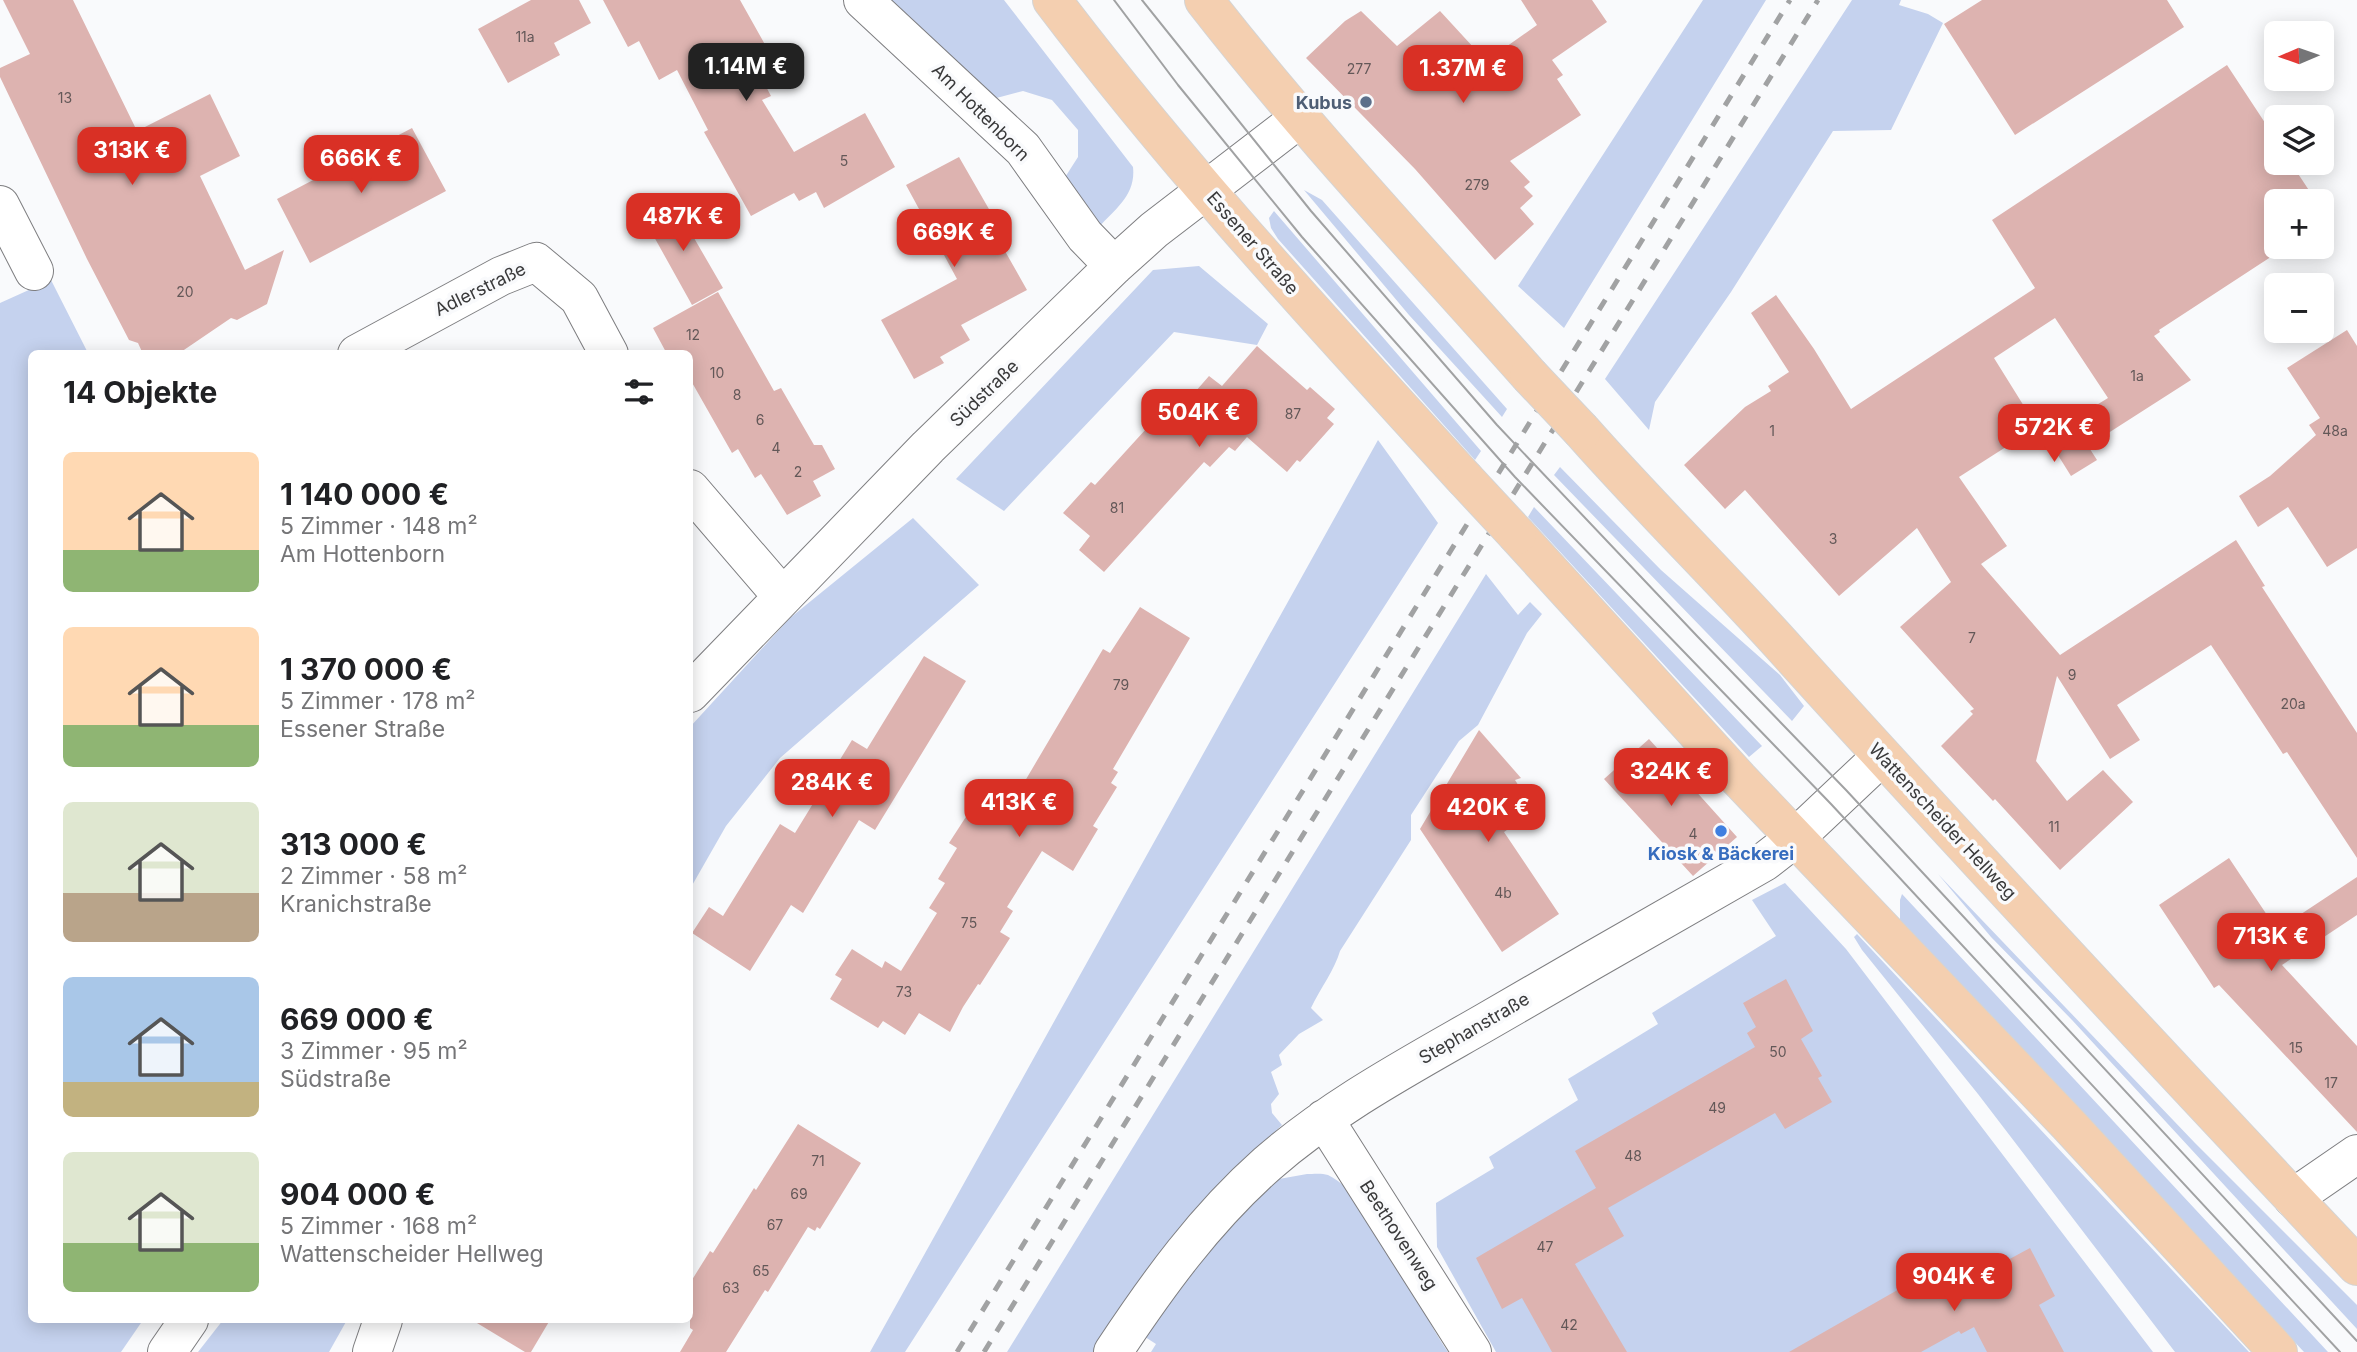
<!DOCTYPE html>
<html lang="de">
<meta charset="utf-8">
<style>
body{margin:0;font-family:Inter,sans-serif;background:#f6f6f6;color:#202124;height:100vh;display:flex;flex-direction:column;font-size:26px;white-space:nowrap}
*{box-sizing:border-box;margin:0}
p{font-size:23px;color:#757577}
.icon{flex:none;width:38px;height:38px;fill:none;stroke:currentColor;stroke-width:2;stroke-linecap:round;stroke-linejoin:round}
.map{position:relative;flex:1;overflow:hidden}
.side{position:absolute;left:28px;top:350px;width:665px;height:973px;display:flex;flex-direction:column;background:#fff;border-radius:10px;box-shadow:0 4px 18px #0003}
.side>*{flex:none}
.needle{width:46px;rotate:268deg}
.controls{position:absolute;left:2264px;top:21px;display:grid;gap:14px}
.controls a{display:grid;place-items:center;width:70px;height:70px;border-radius:10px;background:#fff;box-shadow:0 4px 18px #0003;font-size:35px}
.price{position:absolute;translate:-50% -60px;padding:0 16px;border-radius:14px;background:#d93025;color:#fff;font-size:23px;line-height:46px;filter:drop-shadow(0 2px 4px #0008)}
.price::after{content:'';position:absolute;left:50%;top:42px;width:21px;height:16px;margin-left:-10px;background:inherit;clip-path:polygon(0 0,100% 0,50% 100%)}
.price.current{background:#222;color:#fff}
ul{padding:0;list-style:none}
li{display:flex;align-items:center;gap:21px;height:175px;padding:0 35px}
li span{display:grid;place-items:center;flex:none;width:196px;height:140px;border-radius:10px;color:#555}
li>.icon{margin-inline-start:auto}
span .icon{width:84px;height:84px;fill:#fffc;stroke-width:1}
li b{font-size:30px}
h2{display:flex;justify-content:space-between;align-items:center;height:84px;padding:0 35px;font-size:30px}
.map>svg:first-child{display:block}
</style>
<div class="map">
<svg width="2357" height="1352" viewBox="0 0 2357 1352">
<rect width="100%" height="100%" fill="#f9fafc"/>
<path fill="#c5d2ee" d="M 891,0 L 1004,0 L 1133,167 C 1136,195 1116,208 1099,227 L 1062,182 L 1078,157 L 1078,130 L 1052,100 L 1023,91 L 989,100 Z
M 1703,0 L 1766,0 L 1564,328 L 1518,286 Z
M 1852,0 L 1901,0 L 1899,5 L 1928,14 L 1943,23 L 1891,130 L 1833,131 L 1731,292 L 1655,402 L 1649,430 L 1605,379 Z
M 1304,190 L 1322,200 L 1507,409 L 1502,417 L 1409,315 Z
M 1274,211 L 1481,451 L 1475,460 L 1278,239 L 1271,228 L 1269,218 Z
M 1199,266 L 1268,324 L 1257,345 L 1174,332 L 1004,511 L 956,479 L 1153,270 Z
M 51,280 L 88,353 L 32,354 L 32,1320 L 143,1320 L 121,1352 L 0,1352 L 0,303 Z
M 1378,440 L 1438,523 L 905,1352 L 870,1352 Z
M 1560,467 L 1661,570 L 1780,675 L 1804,706 L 1792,721 L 1554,475 Z
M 1534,507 L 1762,746 L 1749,757 L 1528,517 Z
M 913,518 L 979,585 L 780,758 L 726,826 L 690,889 L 690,727 L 790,618 Z
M 1486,574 L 1518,615 L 1530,602 L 1542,614 L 1527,633 L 1478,725 L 1459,741 L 1411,815 L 1411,840 L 1340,951 C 1335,969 1320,989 1311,1008 L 1323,1020 L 1299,1034 L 1279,1055 L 1282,1065 L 1271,1072 L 1279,1094 L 1271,1104 L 1272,1113 L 1282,1125 L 1238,1167 L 1173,1240 L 1094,1352 L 1007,1352 Z
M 1938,874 L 2195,1143 L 2357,1305 L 2357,1329 L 2072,1020 L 1991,937 Z
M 1785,883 L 1846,949 L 2153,1352 L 1496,1352 L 1437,1247 L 1436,1203 L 1494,1168 L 1489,1157 L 1578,1100 L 1568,1079 L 1658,1024 L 1652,1013 L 1776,936 L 1752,900 Z
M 1902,894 L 2328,1352 L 2304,1352 L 1900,921 L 1900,900 Z
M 1857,934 L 2249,1352 L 2175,1352 L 1978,1094 L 1862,950 L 1854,937 Z
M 1307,1174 C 1313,1174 1322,1173 1328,1175 C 1374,1197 1417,1308 1448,1352 L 1151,1352 L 1156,1344 L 1142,1335 L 1181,1282 L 1256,1196 L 1279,1179 Z
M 223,1320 L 347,1320 L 329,1352 L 198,1352 Z"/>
<path fill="#ddb3b0" d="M 3,0 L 73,0 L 137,131 L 210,94 L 240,156 L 200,176 L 245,270 L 284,250 L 267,304 L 237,320 L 231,318 L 178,354 L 143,354 L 138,343 L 129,340 L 87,259 L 0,77 L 0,68 L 30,54 Z
M 531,0 L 579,0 L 591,23 L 554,43 L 560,55 L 508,83 L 478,29 Z
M 603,0 L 740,0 L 768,50 L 751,58 L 771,96 L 762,100 L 794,152 L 865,113 L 895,167 L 824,208 L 816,192 L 799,201 L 794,193 L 751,216 L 704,132 L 708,130 L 677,70 L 659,80 L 639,41 L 628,47 Z
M 1521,0 L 1592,0 L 1607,22 L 1552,60 L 1563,75 L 1557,79 L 1581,115 L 1510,161 L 1530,182 L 1524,187 L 1533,196 L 1520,208 L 1534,224 L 1495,260 L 1415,169 L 1306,58 L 1345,21 L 1361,11 L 1397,46 L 1440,11 L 1486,61 L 1537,25 Z
M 1982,0 L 2167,0 L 2184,27 L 2015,135 L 1944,24 Z
M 2227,65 L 2277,141 L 2277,163 L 2291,163 L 2316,201 L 2277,201 L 2277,247 L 2286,247 L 2159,330 L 2160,332 L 2154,336 L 2191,380 L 2088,446 L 2097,460 L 2071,476 L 2046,436 L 2108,398 L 2055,318 L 1994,358 L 2037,427 L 1959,477 L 2007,546 L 1981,564 L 2060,655 L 2236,540 L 2265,586 L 2262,587 L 2357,733 L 2357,858 L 2287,752 L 2283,754 L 2211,645 L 2117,705 L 2140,740 L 2110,759 L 2057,676 L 2036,761 L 2067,801 L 2103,770 L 2133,802 L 2060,870 L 1995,799 L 1993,801 L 1941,746 L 1973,714 L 1970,711 L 1974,709 L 1900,627 L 1951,582 L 1917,528 L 1839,596 L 1745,490 L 1725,509 L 1684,465 L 1745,407 L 1771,391 L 1768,386 L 1789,372 L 1751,313 L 1776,295 L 1814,349 L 1851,409 L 2035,288 L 1992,220 Z
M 412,128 L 446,191 L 310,263 L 277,199 Z
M 959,157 L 1001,230 L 999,231 L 1001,235 L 997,237 L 1027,290 L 961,325 L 970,340 L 940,357 L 944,363 L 914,379 L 881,320 L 957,279 L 906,185 Z
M 672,200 L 723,288 L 692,305 L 643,217 Z
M 718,292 L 774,391 L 781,388 L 814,445 L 822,445 L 835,469 L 813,481 L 821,496 L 787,515 L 761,474 L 755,478 L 738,449 L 732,453 L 690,379 L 690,354 L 667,354 L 653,328 Z
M 2347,330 L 2357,346 L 2357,548 L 2327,567 L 2288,507 L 2258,527 L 2239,496 L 2270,476 L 2316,435 L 2309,425 L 2320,418 L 2287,368 Z
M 1257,346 L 1307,390 L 1310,387 L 1335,409 L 1327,418 L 1334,424 L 1300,462 L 1297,460 L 1287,472 L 1247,437 L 1235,451 L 1229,447 L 1210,467 L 1204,462 L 1104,572 L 1079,550 L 1090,536 L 1063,513 L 1091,482 L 1095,485 L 1146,429 L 1151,433 L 1177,402 L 1182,407 L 1209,376 L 1222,386 Z
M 1140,607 L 1190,638 L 1113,769 L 1118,772 L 1111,783 L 1117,787 L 1093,826 L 1098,829 L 1073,871 L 1042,851 L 1007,907 L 1013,911 L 1000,932 L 1010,938 L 980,985 L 978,984 L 963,1007 L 950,1032 L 919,1013 L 905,1035 L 883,1021 L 878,1028 L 830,999 L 842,979 L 835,975 L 852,949 L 882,968 L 885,961 L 901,971 L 937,913 L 929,908 L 945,883 L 938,879 L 957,848 L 949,843 L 982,792 L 1009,808 L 1103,649 L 1110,653 Z
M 924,656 L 966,681 L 875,830 L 859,820 L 803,913 L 791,905 L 750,971 L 692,933 L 709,907 L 723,916 L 780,824 L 795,833 L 852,740 L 867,749 Z
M 1479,730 L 1521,778 L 1515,780 L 1535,811 L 1504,832 L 1559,914 L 1502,952 L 1420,829 Z
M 1649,739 L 1737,837 L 1693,876 L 1604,779 Z
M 2229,858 L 2277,930 L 2357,877 L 2357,915 L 2282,965 L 2357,1046 L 2357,1132 L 2219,985 L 2214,988 L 2159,905 Z
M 1786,979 L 1813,1031 L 1801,1039 L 1822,1076 L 1818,1078 L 1832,1102 L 1785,1129 L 1775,1113 L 1608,1208 L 1624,1236 L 1575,1264 L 1627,1352 L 1552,1352 L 1522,1298 L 1502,1309 L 1476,1258 L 1596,1188 L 1575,1151 L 1755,1047 L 1747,1033 L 1756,1027 L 1743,1003 Z
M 798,1124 L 861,1163 L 820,1229 L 817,1227 L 815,1231 L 808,1227 L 768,1292 L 765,1290 L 726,1352 L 680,1352 L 693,1330 L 690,1328 L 690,1283 L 710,1251 L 713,1253 L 754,1188 L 756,1190 Z
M 2030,1248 L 2055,1296 L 2039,1305 L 2064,1352 L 1987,1352 L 1974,1327 L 1961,1334 L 1959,1331 L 1921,1352 L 1789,1352 L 1922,1276 L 1927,1284 L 1958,1266 L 1964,1275 L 1996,1255 L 1999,1261 L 2002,1259 L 2004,1262 Z
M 472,1320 L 550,1320 L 531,1352 L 525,1352 Z"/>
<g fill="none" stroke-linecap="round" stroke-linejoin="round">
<defs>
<path id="minor" d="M 863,0 L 1023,149 L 1085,236 L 1114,266
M 0,205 L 34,271
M 357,354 L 501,276 L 536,262 L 579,298 L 609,354
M 690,489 L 782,596
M 690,693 L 928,447 L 1114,266 L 1154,230 L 1300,118
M 1324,1119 L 1472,1352
M 2293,1198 L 2357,1154
M 167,1352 L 189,1320
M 372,1352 L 383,1320
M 1113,1352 C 1158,1284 1205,1219 1267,1164 C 1332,1107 1409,1066 1484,1023 C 1577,969 1671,915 1764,862 L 1795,838 L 1882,756"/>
<path id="major" d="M 1052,0 C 1179,168 1322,322 1464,478
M 1204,0 C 1305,130 1419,251 1529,375
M 1582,431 C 1649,507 1722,578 1789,653 C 1976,860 2166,1063 2357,1266
M 1517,535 L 1739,779 L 2068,1124 L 2278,1352"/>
</defs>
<use href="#minor" stroke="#7e7e80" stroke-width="40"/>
<use href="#major" stroke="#d4d4d4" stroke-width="40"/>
<use href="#minor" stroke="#fff" stroke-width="38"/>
<use href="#major" stroke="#f4cfb0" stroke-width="38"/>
<path stroke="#a1a2a3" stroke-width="2" d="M 1114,0 L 1178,85 L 1302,237 L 1515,477 L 1831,804 L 2340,1352
M 1142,0 L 1311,211 L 1497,425 L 1698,637 L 1846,790 L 2357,1341"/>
<path stroke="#a1a2a3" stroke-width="5" stroke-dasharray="12 12" stroke-linecap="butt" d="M 957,1352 L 1790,0
M 984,1352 L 1818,0"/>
<defs>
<path id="major-bridge" d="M 1529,375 L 1582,431
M 1464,478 L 1517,535"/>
</defs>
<use href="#major-bridge" stroke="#d4d4d4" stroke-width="40" stroke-linecap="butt"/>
<use href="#major-bridge" stroke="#f4cfb0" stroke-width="38"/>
</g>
<circle fill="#5c6f8a" stroke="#f9fafc" stroke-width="2.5" cx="1366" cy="102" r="7"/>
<circle fill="#3f7fe0" stroke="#f9fafc" stroke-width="2.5" cx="1721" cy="831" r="7"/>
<g text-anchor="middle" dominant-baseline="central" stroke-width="7" stroke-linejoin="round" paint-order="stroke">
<g font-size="14" fill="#635858">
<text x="525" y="36">11a</text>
<text x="1359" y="68">277</text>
<text x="65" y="97">13</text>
<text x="844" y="160">5</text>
<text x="1477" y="184">279</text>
<text x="185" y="291">20</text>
<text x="693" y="334">12</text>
<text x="717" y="372">10</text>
<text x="2137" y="375">1a</text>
<text x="737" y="394">8</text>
<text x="1293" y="413">87</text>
<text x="760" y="419">6</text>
<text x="1772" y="430">1</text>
<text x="2335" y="430">48a</text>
<text x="776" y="447">4</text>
<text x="798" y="471">2</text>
<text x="1117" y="507">81</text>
<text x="1833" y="538">3</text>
<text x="1972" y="637">7</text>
<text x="2072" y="674">9</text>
<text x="1121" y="684">79</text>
<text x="2293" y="703">20a</text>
<text x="2054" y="826">11</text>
<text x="1693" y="833">4</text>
<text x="1503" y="892">4b</text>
<text x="969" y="922">75</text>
<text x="904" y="991">73</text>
<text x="2296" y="1047">15</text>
<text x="1778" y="1051">50</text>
<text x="2331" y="1082">17</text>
<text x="1717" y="1107">49</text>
<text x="1633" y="1155">48</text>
<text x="818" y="1160">71</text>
<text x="799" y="1193">69</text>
<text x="775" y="1224">67</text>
<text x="1545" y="1246">47</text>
<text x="761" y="1270">65</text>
<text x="731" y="1287">63</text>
<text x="1569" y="1324">42</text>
</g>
<g font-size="18" font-weight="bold" fill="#4e5e75" stroke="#f9fafc" text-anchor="end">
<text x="1352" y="102">Kubus</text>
</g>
<g font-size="18" fill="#3a3a3b" stroke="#f9fafc">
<text transform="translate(981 112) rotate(45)">Am Hottenborn</text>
<text transform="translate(1253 243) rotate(49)">Essener Straße</text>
<text transform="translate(480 289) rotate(-26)">Adlerstraße</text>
<text transform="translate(984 393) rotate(-44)">Südstraße</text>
<text transform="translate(1943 821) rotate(47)">Wattenscheider Hellweg</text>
<text transform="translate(1474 1028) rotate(-30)">Stephanstraße</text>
<text transform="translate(1399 1235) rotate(57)">Beethovenweg</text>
</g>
<g font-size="18" font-weight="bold" fill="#366cbe" stroke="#f9fafc">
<text x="1721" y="853">Kiosk &amp; Bäckerei</text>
</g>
</g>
</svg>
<div class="controls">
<a><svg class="needle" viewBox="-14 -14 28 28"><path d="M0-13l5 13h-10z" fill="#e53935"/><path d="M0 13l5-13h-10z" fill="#757577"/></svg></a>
<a><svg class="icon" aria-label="layers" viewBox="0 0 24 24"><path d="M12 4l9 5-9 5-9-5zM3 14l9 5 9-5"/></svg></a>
<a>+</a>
<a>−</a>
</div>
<b class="price current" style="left:746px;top:103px">1.14M €</b>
<b class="price" style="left:1463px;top:105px">1.37M €</b>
<b class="price" style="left:132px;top:187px">313K €</b>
<b class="price" style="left:361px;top:195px">666K €</b>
<b class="price" style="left:683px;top:253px">487K €</b>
<b class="price" style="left:954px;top:269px">669K €</b>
<b class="price" style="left:1199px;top:449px">504K €</b>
<b class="price" style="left:2054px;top:464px">572K €</b>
<b class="price" style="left:1671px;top:808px">324K €</b>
<b class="price" style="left:832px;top:819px">284K €</b>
<b class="price" style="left:1019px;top:839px">413K €</b>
<b class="price" style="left:1488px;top:844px">420K €</b>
<b class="price" style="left:2271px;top:973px">713K €</b>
<b class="price" style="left:1954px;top:1313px">904K €</b>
<section class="side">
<h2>14 Objekte<svg class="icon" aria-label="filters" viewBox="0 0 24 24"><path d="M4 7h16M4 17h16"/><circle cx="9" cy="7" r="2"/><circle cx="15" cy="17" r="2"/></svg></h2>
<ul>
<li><span style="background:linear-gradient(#ffd9b3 70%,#8fb573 0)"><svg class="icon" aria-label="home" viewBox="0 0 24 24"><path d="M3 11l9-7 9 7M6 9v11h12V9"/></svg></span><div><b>1 140 000 €</b><p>5 Zimmer · 148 m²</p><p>Am Hottenborn</p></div></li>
<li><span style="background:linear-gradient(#ffd9b3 70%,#8fb573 0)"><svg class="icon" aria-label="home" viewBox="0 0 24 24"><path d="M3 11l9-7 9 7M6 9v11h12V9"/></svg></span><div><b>1 370 000 €</b><p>5 Zimmer · 178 m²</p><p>Essener Straße</p></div></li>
<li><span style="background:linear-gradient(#dfe7d0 65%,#b9a48a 0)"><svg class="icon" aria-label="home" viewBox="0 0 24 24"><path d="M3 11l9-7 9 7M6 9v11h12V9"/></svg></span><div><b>313 000 €</b><p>2 Zimmer · 58 m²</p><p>Kranichstraße</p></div></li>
<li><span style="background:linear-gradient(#a9c7e8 75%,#c2b280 0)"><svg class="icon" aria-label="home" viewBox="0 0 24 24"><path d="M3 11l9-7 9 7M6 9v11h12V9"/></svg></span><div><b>669 000 €</b><p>3 Zimmer · 95 m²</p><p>Südstraße</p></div></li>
<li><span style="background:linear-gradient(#dfe7d0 65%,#8fb573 0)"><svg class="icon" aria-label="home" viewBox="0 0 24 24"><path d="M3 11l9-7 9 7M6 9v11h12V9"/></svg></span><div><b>904 000 €</b><p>5 Zimmer · 168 m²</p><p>Wattenscheider Hellweg</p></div></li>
</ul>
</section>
</div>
